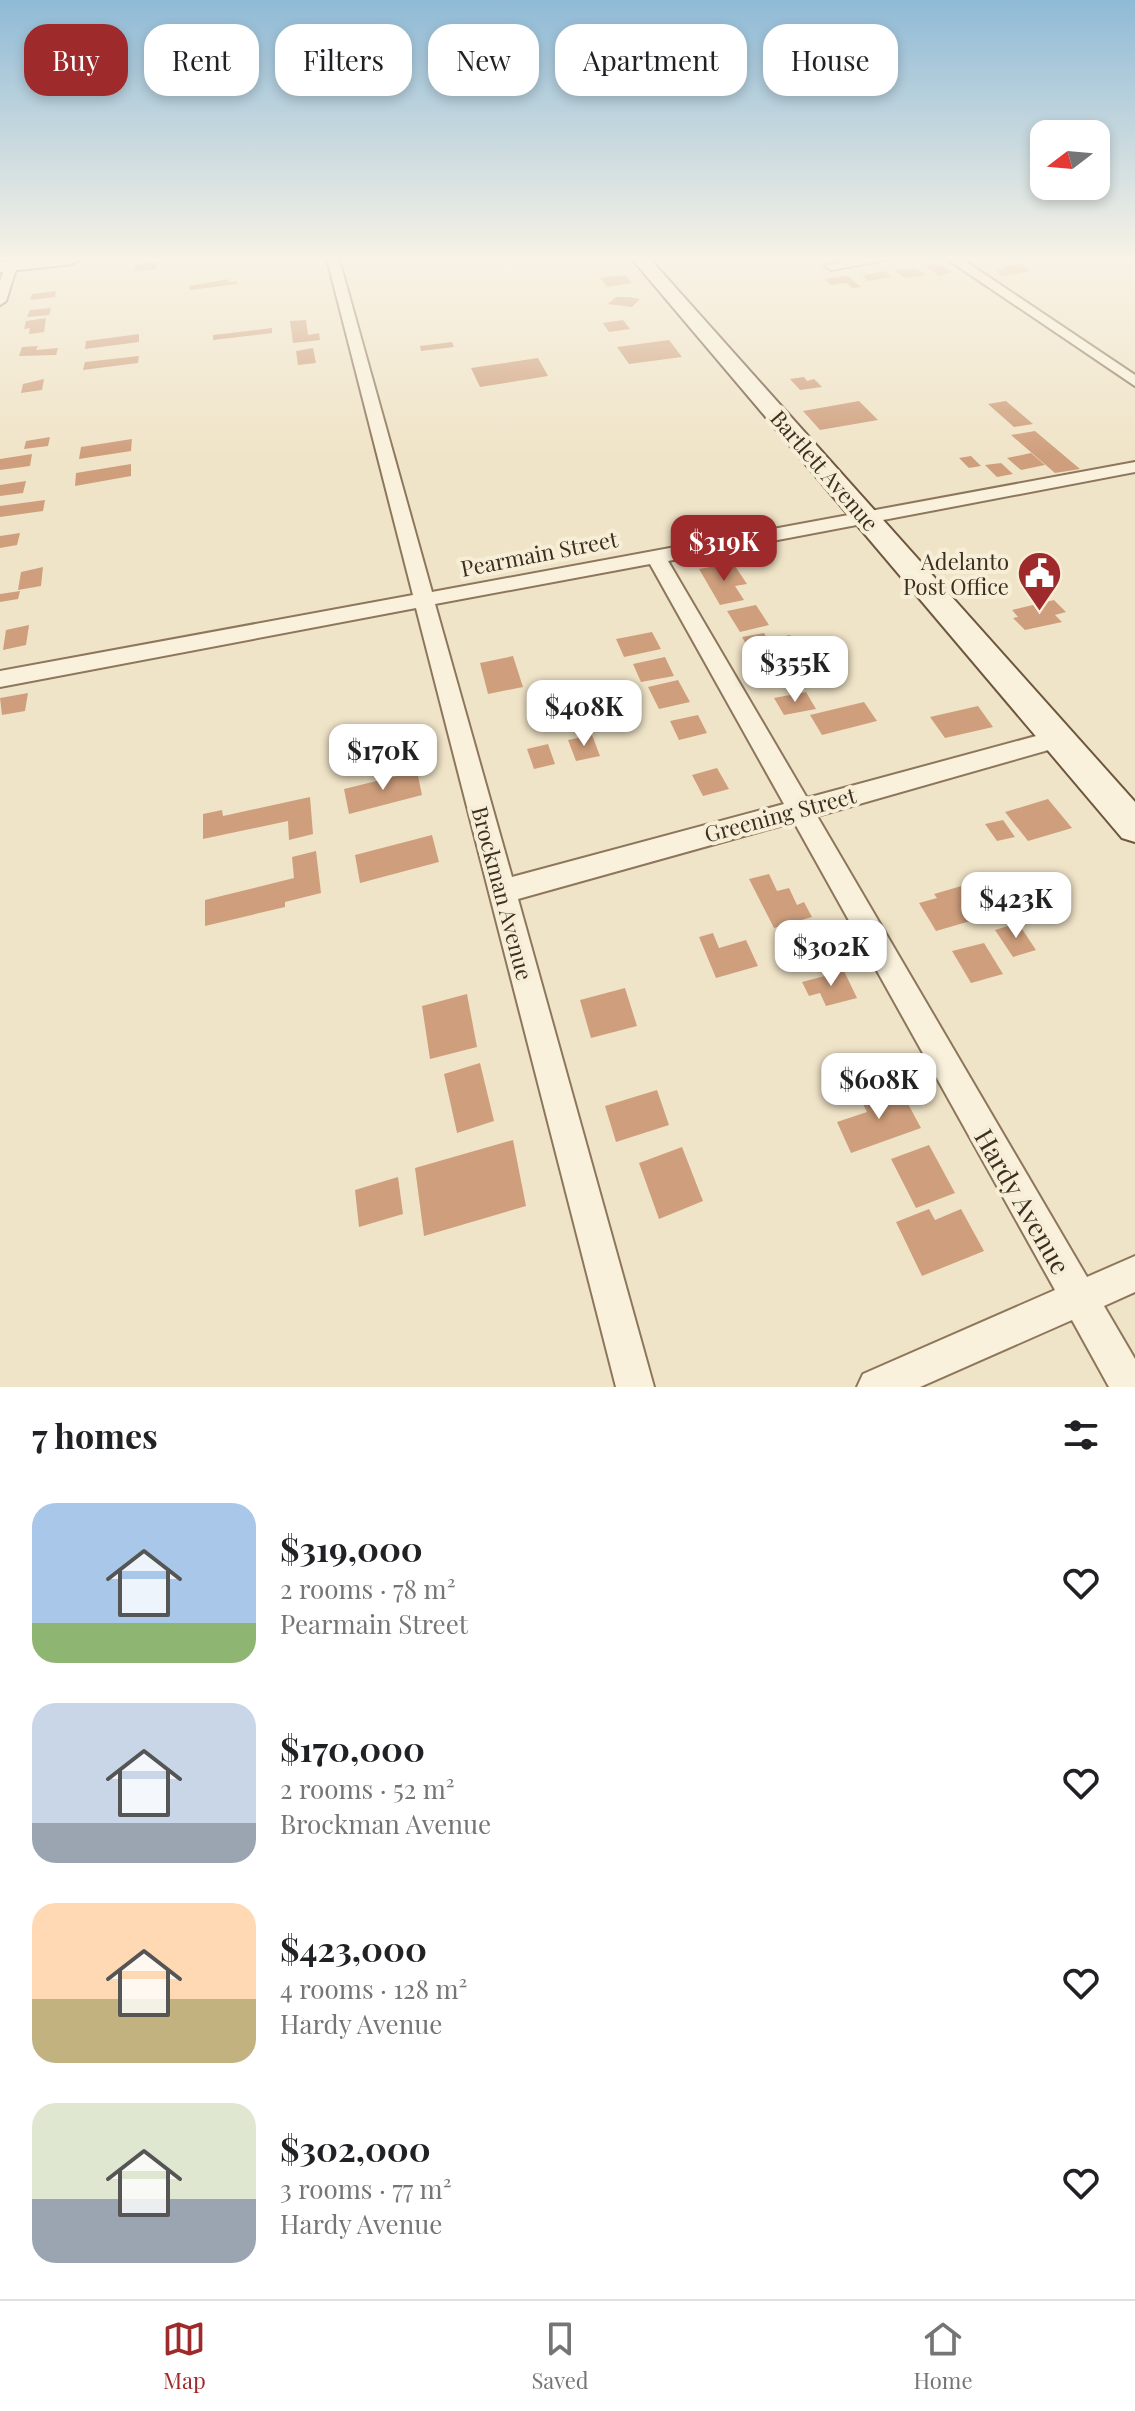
<!DOCTYPE html>
<meta charset="utf-8">
<style>
body{margin:0;font-family:"Playfair Display",serif;background:#f2f2f2;color:#202124;height:100vh;display:flex;flex-direction:column;font-size:30px;white-space:nowrap}
*{box-sizing:border-box;margin:0}
p{font-size:26px;color:#757577}
.icon{flex:none;width:44px;height:44px;fill:none;stroke:currentColor;stroke-width:2;stroke-linecap:round;stroke-linejoin:round}
.map{position:relative;height:1387px;overflow:hidden}
.panel{display:flex;flex-direction:column;background:#fff;flex:1}
.panel>*{flex:none}
.top-card{position:absolute;left:24px;top:24px;width:1088px;height:72px;display:flex;gap:16px}
.needle{width:52px;rotate:254deg}
.fabs{position:absolute;left:1030px;top:120px;display:grid;gap:16px}
.fabs a{display:grid;place-items:center;width:80px;height:80px;border-radius:16px;background:#fff;box-shadow:0 4px 12px #0003;font-size:40px}
.price{position:absolute;translate:-50% -68px;padding:0 18px;border-radius:16px;background:#fff;color:#222;font-size:26px;line-height:52px;filter:drop-shadow(0 2px 4px #0008)}
.price::after{content:'';position:absolute;left:50%;top:48px;width:24px;height:18px;margin-left:-12px;background:inherit;clip-path:polygon(0 0,100% 0,50% 100%)}
.price.selected{background:#9e2a2b;color:#fff}
ul{padding:0;list-style:none}
li{display:flex;align-items:center;gap:24px;height:200px;padding:0 32px}
li span{display:grid;place-items:center;flex:none;width:224px;height:160px;border-radius:24px;color:#555}
li>.icon{margin-inline-start:auto}
span .icon{width:96px;height:96px;fill:#fffc;stroke-width:1}
li b{font-size:34px}
h2{display:flex;justify-content:space-between;align-items:center;height:96px;padding:0 32px;font-size:34px}
.tag{padding:0 28px;border-radius:24px;background:#fff;box-shadow:0 4px 12px #0003;font-size:28px;line-height:72px}
.tag.selected{background:#9e2a2b;color:#fff}
.dock{display:flex;justify-content:space-around;align-items:center;height:112px;border-top:2px solid #e0e0e0;background:#fff;font-size:22px;color:#757577}
.dock a{display:grid;justify-items:center;gap:4px}
.dock .selected{color:#9e2a2b}
.map>svg:first-child{display:block}
</style>
<div class="map">
<svg width="1135" height="1387" viewBox="0 0 1135 1387">
<rect width="100%" height="100%" fill="#f0e4c8"/>
<path fill="#cf9f7d" d="M 157,262 L 156,269 L 134,272 L 135,264 Z
M 937,264 L 945,267 L 952,272 L 940,276 L 925,266 Z
M 1019,264 L 1030,271 L 1002,276 L 998,273 L 1001,273 L 997,270 L 1003,269 L 1000,267 Z
M 916,268 L 926,275 L 905,278 L 894,270 Z
M 884,271 L 892,277 L 868,281 L 862,276 Z
M 625,275 L 632,283 L 607,287 L 600,278 Z
M 848,276 L 861,287 L 853,288 L 847,283 L 831,285 L 825,279 Z
M 228,279 L 228,282 L 237,281 L 237,284 L 190,290 L 189,286 Z
M 56,291 L 55,297 L 30,300 L 32,294 Z
M 616,297 L 629,297 L 640,299 L 632,307 L 608,304 Z
M 51,308 L 49,315 L 27,317 L 30,310 Z
M 46,318 L 44,332 L 29,334 L 30,328 L 24,329 L 26,321 Z
M 306,320 L 308,335 L 319,333 L 320,340 L 293,343 L 290,321 Z
M 623,320 L 630,329 L 609,332 L 603,323 Z
M 272,328 L 272,333 L 213,340 L 213,335 Z
M 139,334 L 139,342 L 85,349 L 86,341 Z
M 669,340 L 682,357 L 629,364 L 617,347 Z
M 452,342 L 454,347 L 421,351 L 420,346 Z
M 38,346 L 36,350 L 58,348 L 56,355 L 19,356 L 22,347 Z
M 313,348 L 316,363 L 298,365 L 296,351 Z
M 139,356 L 138,363 L 83,370 L 85,362 Z
M 538,358 L 548,376 L 480,387 L 471,368 Z
M 804,377 L 807,381 L 814,379 L 822,387 L 800,390 L 790,379 Z
M 44,379 L 42,390 L 21,393 L 23,384 Z
M 859,401 L 878,420 L 820,430 L 803,411 Z
M 1006,401 L 1033,424 L 1014,427 L 988,404 Z
M 1035,431 L 1080,469 L 1055,473 L 1011,435 Z
M 50,437 L 48,446 L 24,449 L 26,441 Z
M 132,439 L 131,451 L 79,459 L 81,447 Z
M 1031,453 L 1045,465 L 1021,470 L 1007,458 Z
M 32,454 L 30,466 L 0,470 L 0,459 Z
M 971,456 L 981,466 L 969,468 L 959,458 Z
M 1001,463 L 1013,474 L 997,477 L 985,465 Z
M 131,464 L 131,476 L 75,486 L 76,473 Z
M 26,481 L 23,493 L 0,496 L 0,485 Z
M 45,500 L 43,511 L 0,517 L 0,506 Z
M 20,533 L 17,545 L 0,548 L 0,536 Z
M 733,563 L 747,584 L 735,586 L 744,600 L 720,605 L 699,569 Z
M 43,567 L 41,586 L 18,590 L 21,572 Z
M 20,591 L 18,599 L 0,602 L 0,594 Z
M 1054,600 L 1066,612 L 1055,615 L 1062,622 L 1025,630 L 1013,618 L 1018,617 L 1012,610 Z
M 756,605 L 769,625 L 740,632 L 727,611 Z
M 29,625 L 26,645 L 3,650 L 6,630 Z
M 652,632 L 661,649 L 624,657 L 616,639 Z
M 764,633 L 768,640 L 790,635 L 797,647 L 753,656 L 742,637 Z
M 513,656 L 523,687 L 488,694 L 480,663 Z
M 789,656 L 799,672 L 762,680 L 753,664 Z
M 665,657 L 674,676 L 641,682 L 633,664 Z
M 678,680 L 690,702 L 659,709 L 648,687 Z
M 575,690 L 586,716 L 561,722 L 553,702 L 563,700 L 560,694 Z
M 806,692 L 816,709 L 784,715 L 774,698 Z
M 28,693 L 25,711 L 2,715 L 0,698 Z
M 864,702 L 877,721 L 822,735 L 810,715 Z
M 978,706 L 993,727 L 945,738 L 930,717 Z
M 698,715 L 707,733 L 679,740 L 670,721 Z
M 592,735 L 600,756 L 576,761 L 568,740 Z
M 548,744 L 555,764 L 534,769 L 527,749 Z
M 717,768 L 729,789 L 703,796 L 692,775 Z
M 417,771 L 422,795 L 349,814 L 344,789 Z
M 310,797 L 313,834 L 289,840 L 288,821 L 203,839 L 203,814 L 222,810 L 223,816 Z
M 1048,799 L 1072,828 L 1028,841 L 1005,812 Z
M 1003,820 L 1015,837 L 997,841 L 985,824 Z
M 432,835 L 439,862 L 360,883 L 355,855 Z
M 316,851 L 321,893 L 285,902 L 285,907 L 205,926 L 205,900 L 294,878 L 292,857 Z
M 769,874 L 777,891 L 789,888 L 797,905 L 804,902 L 812,917 L 774,928 L 749,879 Z
M 982,880 L 1008,919 L 996,923 L 987,910 L 971,915 L 974,920 L 936,931 L 919,903 L 937,898 L 934,894 Z
M 1018,923 L 1036,950 L 1013,957 L 995,930 Z
M 713,933 L 719,948 L 746,940 L 758,966 L 716,978 L 699,937 Z
M 984,943 L 1003,974 L 971,983 L 952,951 Z
M 844,971 L 857,998 L 826,1006 L 820,993 L 809,996 L 802,982 Z
M 625,988 L 637,1026 L 591,1038 L 580,1000 Z
M 467,994 L 477,1047 L 430,1059 L 422,1006 Z
M 480,1063 L 494,1121 L 457,1133 L 444,1074 Z
M 899,1087 L 921,1128 L 851,1153 L 837,1122 L 867,1112 L 861,1100 Z
M 657,1090 L 669,1125 L 616,1142 L 605,1106 Z
M 513,1140 L 526,1206 L 424,1236 L 415,1168 Z
M 929,1145 L 955,1193 L 916,1208 L 891,1159 Z
M 682,1147 L 703,1201 L 659,1219 L 639,1163 Z
M 398,1177 L 403,1214 L 359,1227 L 355,1190 Z
M 929,1209 L 935,1220 L 961,1209 L 984,1251 L 922,1276 L 896,1222 Z"/>
<g fill="none" stroke-linecap="round" stroke-linejoin="round">
<defs>
<path id="street" d="M 327,259 L 339,259 L 432,592 L 1135,462 L 1135,472 L 668,561 L 807,798 L 1058,730 L 1066,733 L 1070,739 L 1066,745 L 817,816 L 1087,1277 L 1135,1256 L 1135,1292 L 1104,1306 L 1135,1359 L 1135,1387 L 1109,1387 L 1072,1320 L 920,1387 L 857,1387 L 863,1374 L 1055,1290 L 794,822 L 518,899 L 654,1387 L 616,1387 L 416,608 L 0,687 L 0,671 L 413,595 ZM 650,564 L 784,804 L 512,877 L 435,604 Z
M 854,259 L 891,259 L 831,270 L 825,266 Z
M 947,259 L 962,259 L 1135,375 L 1135,386 Z
M 11,262 L 17,266 L 6,301 L 0,305 L 0,281 L 5,266 Z"/>
<path id="secondary" d="M 21,259 L 80,259 L 72,264 L 0,272 L 0,262 Z
M 632,259 L 650,259 L 1135,802 L 1135,842 L 1122,838 Z"/>
</defs>
<use href="#street" stroke="#8d765c" stroke-width="4"/>
<use href="#secondary" stroke="#6f573f" stroke-width="4"/>
<use href="#street" fill="#faf1dc" fill-rule="evenodd"/>
<use href="#secondary" fill="#faf1dc" fill-rule="evenodd"/>
</g>
<linearGradient id="sky" x2="0" y2="1"><stop stop-color="#8fbad6"/><stop offset="0.57" stop-color="#f8f3e6"/><stop offset="1" stop-color="#f8f3e6" stop-opacity="0"/></linearGradient>
<rect width="1135" height="454" fill="url(#sky)"/>
<defs>
<symbol id="civic-pin" viewBox="-11 -11 22 30"><path d="M0 17L-7.5 6A9.5 9.5 0 1 1 7.5 6Z" fill="#9e2a2b" stroke="#f7eed8"/><path d="M-.6-6.5H3V-4.5H.6V-3L4-1V1h2V6H-6V1h2V-1L-.6-3ZM-1.2 2.5V6h2.4V2.5Z" fill="#fff"/></symbol>
</defs>
<g fill-rule="evenodd">
<use href="#civic-pin" x="1014" y="548" width="51" height="69"/>
</g>
<g text-anchor="middle" dominant-baseline="central" stroke-width="8" stroke-linejoin="round" paint-order="stroke">
<g font-size="22" fill="#3d2e20" stroke="#f7eed8">
<text transform="translate(825 470) rotate(49)">Bartlett Avenue</text>
<text transform="translate(539 553) rotate(-11)">Pearmain Street</text>
<text transform="translate(780 814) rotate(-15)">Greening Street</text>
<text transform="translate(503 893) rotate(75)">Brockman Avenue</text>
</g>
<g font-size="22" fill="#3d2e20" stroke="#f7eed8" text-anchor="end">
<text x="1009" y="561">Adelanto<tspan x="1009" dy="25">Post Office</tspan></text>
</g>
<g font-size="26" fill="#3d2e20" stroke="#f7eed8">
<text transform="translate(1023 1201) rotate(60)">Hardy Avenue</text>
</g>
</g>
</svg>
<div class="fabs">
<a><svg class="needle" viewBox="-14 -14 28 28"><path d="M0-13l5 13h-10z" fill="#e53935"/><path d="M0 13l5-13h-10z" fill="#757577"/></svg></a>
</div>
<b class="price selected" style="left:724px;top:583px">$319K</b>
<b class="price" style="left:795px;top:704px">$355K</b>
<b class="price" style="left:584px;top:748px">$408K</b>
<b class="price" style="left:383px;top:792px">$170K</b>
<b class="price" style="left:1016px;top:940px">$423K</b>
<b class="price" style="left:831px;top:988px">$302K</b>
<b class="price" style="left:879px;top:1121px">$608K</b>
<div class="top-card">
<a class="tag selected">Buy</a>
<a class="tag">Rent</a>
<a class="tag">Filters</a>
<a class="tag">New</a>
<a class="tag">Apartment</a>
<a class="tag">House</a>
</div>
</div>
<section class="panel">
<h2>7 homes<svg class="icon" aria-label="filters" viewBox="0 0 24 24"><path d="M4 7h16M4 17h16"/><circle cx="9" cy="7" r="2"/><circle cx="15" cy="17" r="2"/></svg></h2>
<ul>
<li><span style="background:linear-gradient(#a9c7e8 75%,#8fb573 0)"><svg class="icon" aria-label="home" viewBox="0 0 24 24"><path d="M3 11l9-7 9 7M6 9v11h12V9"/></svg></span><div><b>$319,000</b><p>2 rooms · 78 m²</p><p>Pearmain Street</p></div><svg class="icon" aria-label="heart" viewBox="0 0 24 24"><path d="M12 20l-8-8c-3-5 5-10 8-4 3-6 11-1 8 4z"/></svg></li>
<li><span style="background:linear-gradient(#c9d6e8 75%,#9aa5b1 0)"><svg class="icon" aria-label="home" viewBox="0 0 24 24"><path d="M3 11l9-7 9 7M6 9v11h12V9"/></svg></span><div><b>$170,000</b><p>2 rooms · 52 m²</p><p>Brockman Avenue</p></div><svg class="icon" aria-label="heart" viewBox="0 0 24 24"><path d="M12 20l-8-8c-3-5 5-10 8-4 3-6 11-1 8 4z"/></svg></li>
<li><span style="background:linear-gradient(#ffd9b3 60%,#c2b280 0)"><svg class="icon" aria-label="home" viewBox="0 0 24 24"><path d="M3 11l9-7 9 7M6 9v11h12V9"/></svg></span><div><b>$423,000</b><p>4 rooms · 128 m²</p><p>Hardy Avenue</p></div><svg class="icon" aria-label="heart" viewBox="0 0 24 24"><path d="M12 20l-8-8c-3-5 5-10 8-4 3-6 11-1 8 4z"/></svg></li>
<li><span style="background:linear-gradient(#dfe7d0 60%,#9aa5b1 0)"><svg class="icon" aria-label="home" viewBox="0 0 24 24"><path d="M3 11l9-7 9 7M6 9v11h12V9"/></svg></span><div><b>$302,000</b><p>3 rooms · 77 m²</p><p>Hardy Avenue</p></div><svg class="icon" aria-label="heart" viewBox="0 0 24 24"><path d="M12 20l-8-8c-3-5 5-10 8-4 3-6 11-1 8 4z"/></svg></li>
</ul>
</section>
<nav class="dock">
<a class="selected"><svg class="icon" aria-label="map" viewBox="0 0 24 24"><path d="M3 6l6-2 6 2 6-2v14l-6 2-6-2-6 2zM9 4v14M15 6v14"/></svg>Map</a>
<a><svg class="icon" aria-label="saved" viewBox="0 0 24 24"><path d="M7 4h10v16l-5-4-5 4z"/></svg>Saved</a>
<a><svg class="icon" aria-label="home" viewBox="0 0 24 24"><path d="M3 11l9-7 9 7M6 9v11h12V9"/></svg>Home</a>
</nav>
